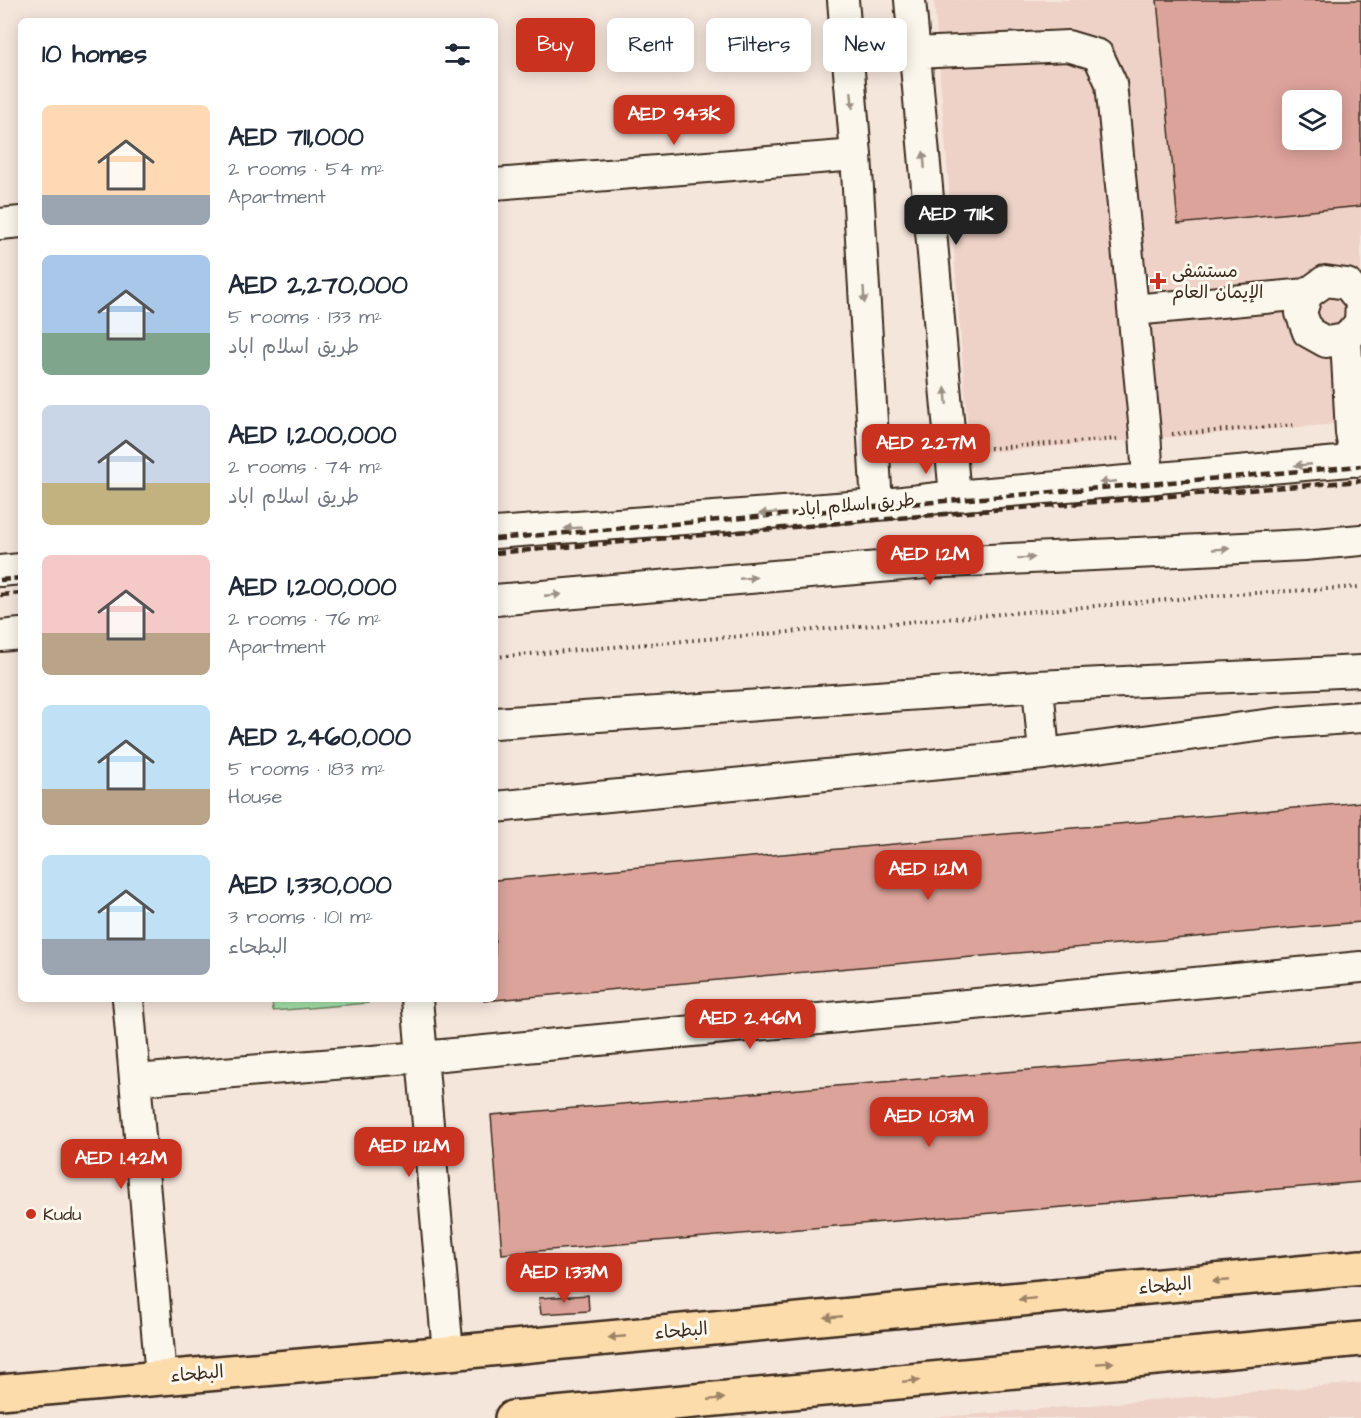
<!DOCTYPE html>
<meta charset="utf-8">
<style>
body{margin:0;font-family:"Architects Daughter","Playpen Sans Arabic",sans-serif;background:#f2f2f3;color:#1f2937;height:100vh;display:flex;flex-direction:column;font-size:22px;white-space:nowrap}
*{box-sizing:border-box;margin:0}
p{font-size:20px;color:#747a83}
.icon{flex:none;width:33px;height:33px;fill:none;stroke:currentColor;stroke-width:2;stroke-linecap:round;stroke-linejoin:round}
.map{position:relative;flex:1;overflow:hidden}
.panel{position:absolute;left:18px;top:18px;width:480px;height:984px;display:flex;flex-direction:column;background:#fff;border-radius:9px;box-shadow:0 3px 15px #0003}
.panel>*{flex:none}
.guide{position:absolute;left:516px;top:18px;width:570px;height:54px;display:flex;gap:12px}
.buttons{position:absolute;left:1282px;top:90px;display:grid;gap:12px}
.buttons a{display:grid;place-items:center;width:60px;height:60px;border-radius:9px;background:#fff;box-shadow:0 3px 15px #0003;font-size:30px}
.price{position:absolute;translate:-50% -51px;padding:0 14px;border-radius:12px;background:#c8321e;color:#fff;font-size:20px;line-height:39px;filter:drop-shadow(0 2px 3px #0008)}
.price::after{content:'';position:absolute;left:50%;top:36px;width:18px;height:14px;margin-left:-9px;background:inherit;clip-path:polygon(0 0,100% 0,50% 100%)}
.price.current{background:#222;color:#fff}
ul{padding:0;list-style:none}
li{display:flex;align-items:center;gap:18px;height:150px;padding:0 24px}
li span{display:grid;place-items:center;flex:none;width:168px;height:120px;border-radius:9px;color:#555}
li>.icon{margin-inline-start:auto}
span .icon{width:72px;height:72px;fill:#fffc;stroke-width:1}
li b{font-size:26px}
h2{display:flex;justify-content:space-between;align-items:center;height:72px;padding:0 24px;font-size:26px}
.chip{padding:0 21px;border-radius:9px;background:#fff;box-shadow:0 3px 15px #0003;font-size:21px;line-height:54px}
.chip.current{background:#c8321e;color:#fff}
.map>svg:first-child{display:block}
</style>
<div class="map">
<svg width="1361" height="1418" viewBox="0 0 1361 1418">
<rect width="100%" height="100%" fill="#f5e6dc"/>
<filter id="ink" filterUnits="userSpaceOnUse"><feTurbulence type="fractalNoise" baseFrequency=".0167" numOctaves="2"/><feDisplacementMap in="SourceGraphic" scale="12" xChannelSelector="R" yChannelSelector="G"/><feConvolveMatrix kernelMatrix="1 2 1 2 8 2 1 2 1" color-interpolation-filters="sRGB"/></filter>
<g filter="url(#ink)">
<path fill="#eed2c8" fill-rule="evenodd" d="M 934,0 L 1361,0 L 1361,422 L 988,452 L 969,442 ZM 1293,100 L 1332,100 L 1332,140 L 1293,140 Z
M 1361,1383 L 1361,1418 L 930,1418 Z"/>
<path fill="#a4e2aa" stroke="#708664" stroke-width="1.5" d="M 272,999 L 368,999 L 368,1003 L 273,1011 Z"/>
<path fill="#dca39a" stroke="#3b2a1e" stroke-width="1.5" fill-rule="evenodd" d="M 1157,0 L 1361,0 L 1361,206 L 1178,224 ZM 1293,100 L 1332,100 L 1332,140 L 1293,140 Z
M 1361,802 L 1361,922 L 484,1001 L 484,999 L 495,999 L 495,880 Z
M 1361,1042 L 1361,1182 L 502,1254 L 491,1115 Z
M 588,1295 L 589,1311 L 541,1314 L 539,1298 Z"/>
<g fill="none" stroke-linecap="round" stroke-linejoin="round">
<defs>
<path id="minor" d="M 843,0 L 856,155 L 877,505
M 910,0 L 955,496
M 914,53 L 1068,46 L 1098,55 L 1111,83 L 1145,432 L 1148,479
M 495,184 L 856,155
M 0,224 L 21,222
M 1325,281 L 1347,284 L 1361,301 L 1360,323 L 1346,339 L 1326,342 L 1308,332 L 1301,313 L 1307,294 Z
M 1133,310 L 1307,294
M 1346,339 L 1351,433 L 1356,461
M 495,533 L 877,505 L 955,496 L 1361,460
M 0,571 L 21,569
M 495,600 L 926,563 L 1304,545 L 1361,540
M 0,636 L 21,634
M 1038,686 L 1044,754
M 495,723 L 1038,686 L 1361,671
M 495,807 L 1044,754 L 1280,723 L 1361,717
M 128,999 L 161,1377
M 417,999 L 448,1353
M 135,1080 L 422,1057 L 1361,967"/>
<path id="major" d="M 0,1392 L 448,1353 L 1361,1267
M 512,1418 L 1361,1339"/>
</defs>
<use href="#minor" stroke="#3b2a1e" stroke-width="34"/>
<use href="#major" stroke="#3b2a1e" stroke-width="38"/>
<path stroke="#3b2a1e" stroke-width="4" stroke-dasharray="1.5 4.5" stroke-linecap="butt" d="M 1172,434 L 1297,425
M 978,449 L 1117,439
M 495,657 L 1237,594 L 1361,587"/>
<use href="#minor" stroke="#fbf7ec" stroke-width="30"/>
<use href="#major" stroke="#fddcac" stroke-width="33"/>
<path stroke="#3b2a1e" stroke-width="4.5" stroke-dasharray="9 4.5" stroke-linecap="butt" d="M 495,539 L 1361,466
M 495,553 L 968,512 L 1361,481
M 0,580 L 21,578
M 0,595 L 21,593"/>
</g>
<defs><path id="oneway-solid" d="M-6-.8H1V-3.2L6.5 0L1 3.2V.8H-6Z" transform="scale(1.5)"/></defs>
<g fill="#9b9085">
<use href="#oneway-solid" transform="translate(852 100) rotate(85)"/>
<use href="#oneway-solid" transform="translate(924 160) rotate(-95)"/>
<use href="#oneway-solid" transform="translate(864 295) rotate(87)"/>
<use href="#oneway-solid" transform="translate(946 396) rotate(-95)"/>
<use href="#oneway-solid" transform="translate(1303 465) rotate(175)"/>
<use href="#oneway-solid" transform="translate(1108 482) rotate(175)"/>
<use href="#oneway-solid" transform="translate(768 513) rotate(176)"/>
<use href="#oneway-solid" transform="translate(573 528) rotate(176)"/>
<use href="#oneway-solid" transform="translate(1221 549) rotate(-3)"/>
<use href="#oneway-solid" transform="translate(1026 558) rotate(-3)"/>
<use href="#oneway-solid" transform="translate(748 578) rotate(-5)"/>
<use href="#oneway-solid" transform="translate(553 595) rotate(-5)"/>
</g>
<g fill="#9c8365">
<use href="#oneway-solid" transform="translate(1221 1281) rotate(175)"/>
<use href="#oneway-solid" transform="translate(1027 1299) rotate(175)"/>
<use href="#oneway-solid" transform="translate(833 1317) rotate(175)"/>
<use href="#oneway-solid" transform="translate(617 1337) rotate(175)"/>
<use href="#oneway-solid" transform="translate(1105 1363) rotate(-5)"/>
<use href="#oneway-solid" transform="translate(911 1381) rotate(-5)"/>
<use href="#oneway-solid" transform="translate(716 1399) rotate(-5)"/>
</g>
</g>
<g fill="#c8321e" stroke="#fbf7ec" stroke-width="2">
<path d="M1155 272h6v6h6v6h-6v6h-6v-6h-6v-6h6z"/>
<circle cx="31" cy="1214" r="6"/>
</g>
<g text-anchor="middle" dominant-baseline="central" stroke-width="6" stroke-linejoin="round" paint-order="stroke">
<g font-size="18" fill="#3b2a1e" stroke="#fbf7ec" text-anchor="start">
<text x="1172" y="271">مستشفى<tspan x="1172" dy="21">الإيمان العام</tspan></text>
<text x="43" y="1214">Kudu</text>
</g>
<g font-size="18" fill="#3b2a1e" stroke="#fbf7ec">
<text transform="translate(856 505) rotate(-5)">طريق اسلام اباد</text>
<text transform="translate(1165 1286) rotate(-5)">البطحاء</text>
<text transform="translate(681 1331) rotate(-5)">البطحاء</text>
<text transform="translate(197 1374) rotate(-5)">البطحاء</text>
</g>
</g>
</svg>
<div class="buttons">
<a><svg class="icon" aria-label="layers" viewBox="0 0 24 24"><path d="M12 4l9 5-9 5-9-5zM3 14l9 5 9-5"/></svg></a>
</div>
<b class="price" style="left:674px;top:146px">AED 943K</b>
<b class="price current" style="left:956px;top:246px">AED 711K</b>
<b class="price" style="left:926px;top:475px">AED 2.27M</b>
<b class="price" style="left:930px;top:586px">AED 1.2M</b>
<b class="price" style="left:928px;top:901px">AED 1.2M</b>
<b class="price" style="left:750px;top:1050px">AED 2.46M</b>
<b class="price" style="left:929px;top:1148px">AED 1.03M</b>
<b class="price" style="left:409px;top:1178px">AED 1.12M</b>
<b class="price" style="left:121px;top:1190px">AED 1.42M</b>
<b class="price" style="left:564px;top:1304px">AED 1.33M</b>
<div class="guide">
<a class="chip current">Buy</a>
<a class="chip">Rent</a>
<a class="chip">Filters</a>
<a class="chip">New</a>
</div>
<section class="panel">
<h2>10 homes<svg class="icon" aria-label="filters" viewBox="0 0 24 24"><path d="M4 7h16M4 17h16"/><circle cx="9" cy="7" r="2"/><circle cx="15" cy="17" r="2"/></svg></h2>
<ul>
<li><span style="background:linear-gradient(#ffd9b3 75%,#9aa5b1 0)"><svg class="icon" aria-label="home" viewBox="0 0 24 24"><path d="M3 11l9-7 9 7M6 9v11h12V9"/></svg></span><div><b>AED 711,000</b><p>2 rooms · 54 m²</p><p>Apartment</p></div></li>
<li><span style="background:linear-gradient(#a9c7e8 65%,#7fa58c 0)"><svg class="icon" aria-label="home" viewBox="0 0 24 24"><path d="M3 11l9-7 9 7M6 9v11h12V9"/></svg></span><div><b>AED 2,270,000</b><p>5 rooms · 133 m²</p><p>طريق اسلام اباد</p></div></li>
<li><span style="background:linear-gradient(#c9d6e8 65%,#c2b280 0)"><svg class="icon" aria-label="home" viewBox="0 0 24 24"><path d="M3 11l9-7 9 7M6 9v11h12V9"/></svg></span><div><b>AED 1,200,000</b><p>2 rooms · 74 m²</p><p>طريق اسلام اباد</p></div></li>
<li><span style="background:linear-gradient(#f6c9c9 65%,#b9a48a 0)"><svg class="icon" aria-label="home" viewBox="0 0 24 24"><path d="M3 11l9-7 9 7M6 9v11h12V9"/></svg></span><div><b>AED 1,200,000</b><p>2 rooms · 76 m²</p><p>Apartment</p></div></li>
<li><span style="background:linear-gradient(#bfe0f5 70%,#b9a48a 0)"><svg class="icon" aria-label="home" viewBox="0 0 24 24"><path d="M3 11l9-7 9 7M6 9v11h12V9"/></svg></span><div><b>AED 2,460,000</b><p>5 rooms · 183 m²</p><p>House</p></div></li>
<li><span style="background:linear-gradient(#bfe0f5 70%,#9aa5b1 0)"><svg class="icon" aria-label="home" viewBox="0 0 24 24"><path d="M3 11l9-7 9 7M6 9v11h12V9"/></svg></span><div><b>AED 1,330,000</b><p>3 rooms · 101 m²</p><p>البطحاء</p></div></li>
</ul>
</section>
</div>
